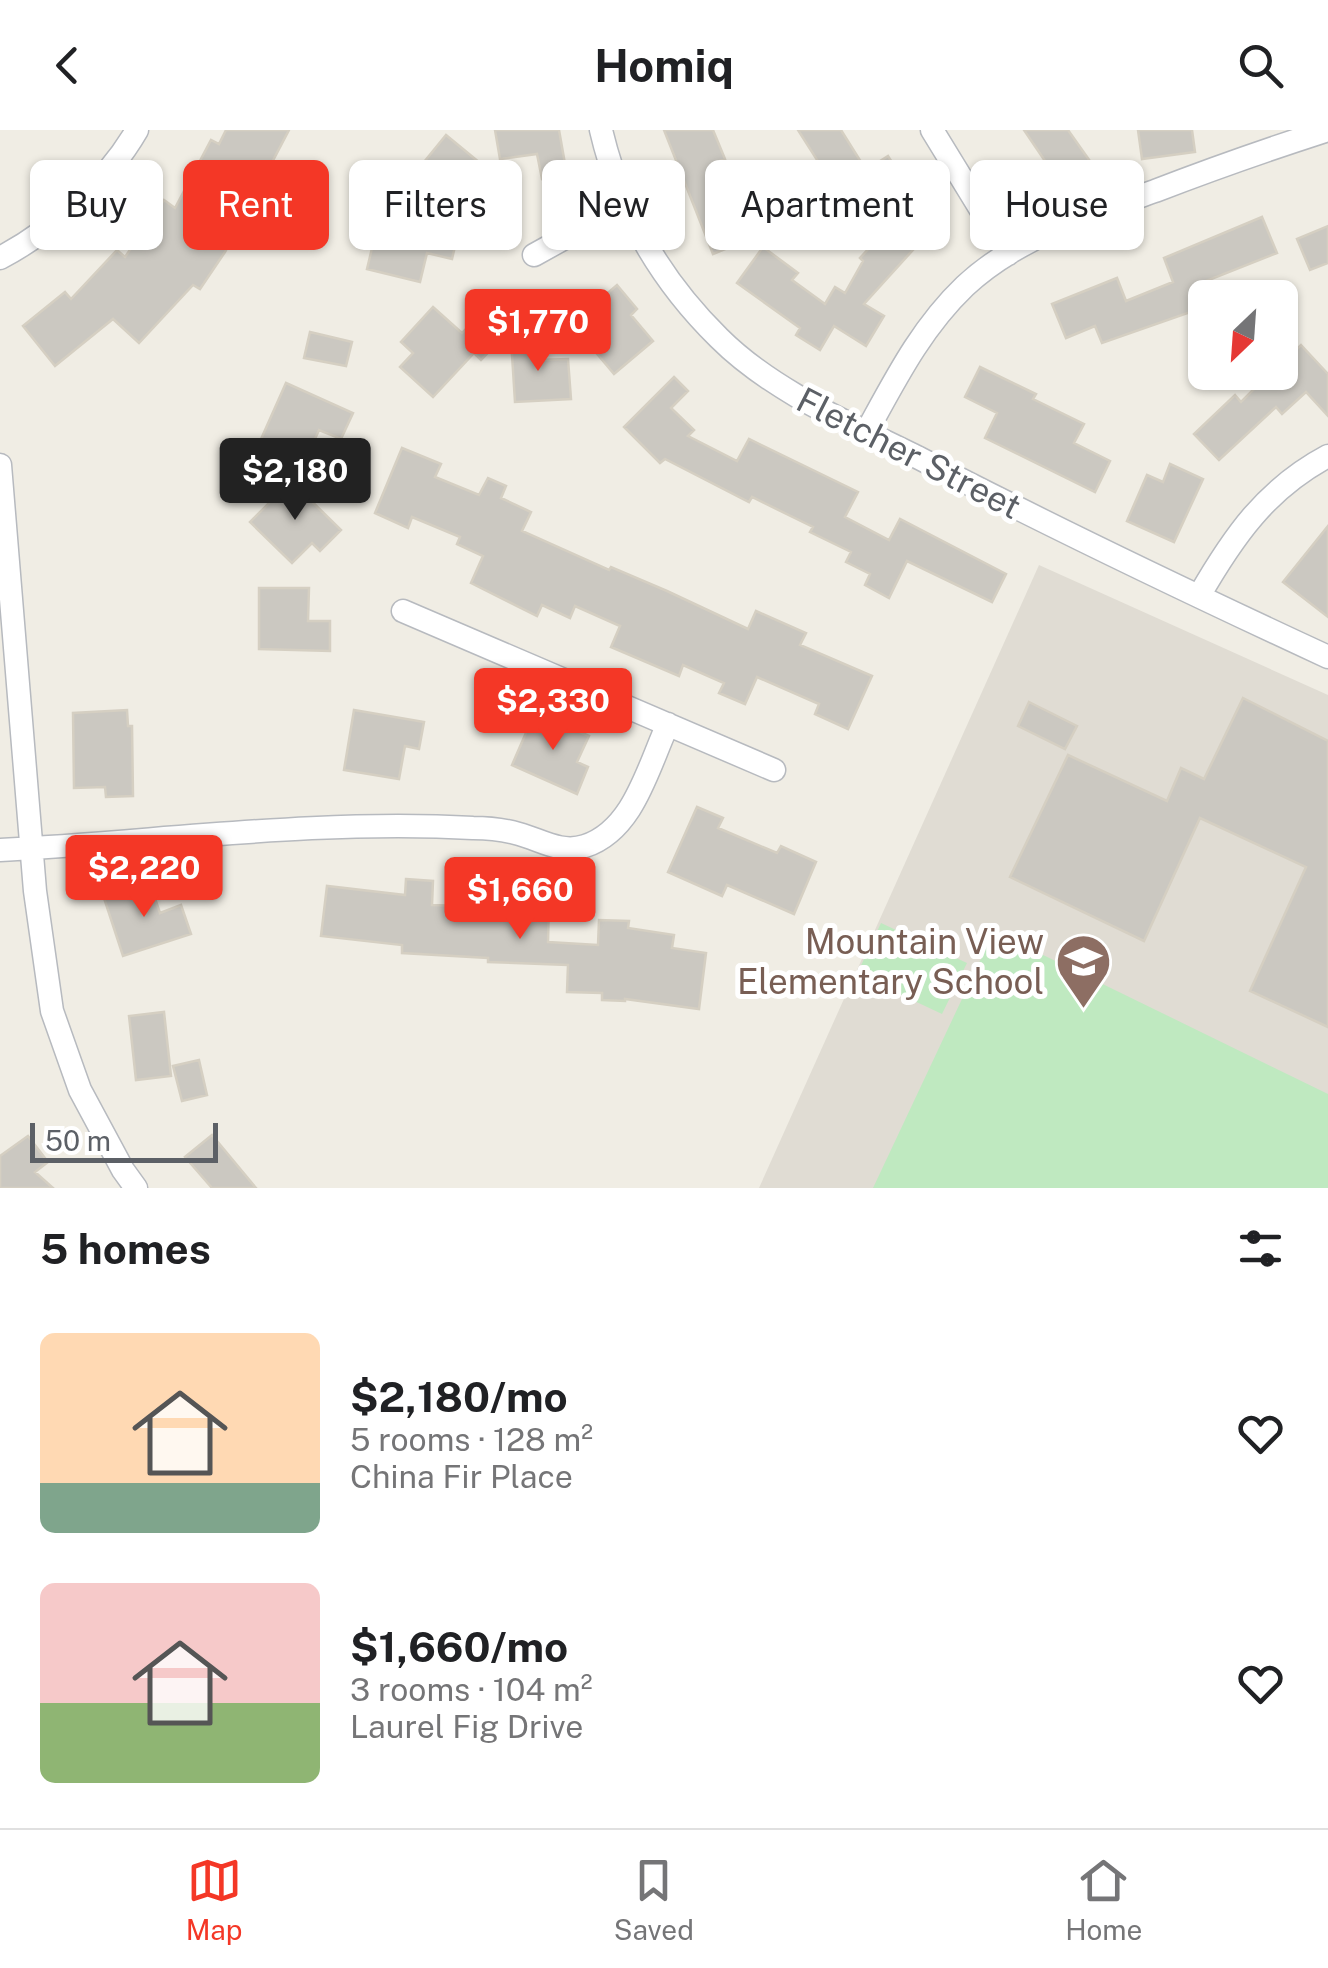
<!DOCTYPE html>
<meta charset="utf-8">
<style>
body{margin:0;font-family:"Public Sans",sans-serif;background:#f2f2f2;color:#202124;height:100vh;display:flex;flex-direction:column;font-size:38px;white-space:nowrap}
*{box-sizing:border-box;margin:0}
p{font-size:32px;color:#757577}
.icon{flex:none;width:55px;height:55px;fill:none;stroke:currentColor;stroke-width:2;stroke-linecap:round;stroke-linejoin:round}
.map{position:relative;height:1058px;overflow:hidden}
.panel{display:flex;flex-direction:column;background:#fff;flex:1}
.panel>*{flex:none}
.guide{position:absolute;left:30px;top:30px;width:1270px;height:90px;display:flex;gap:20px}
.needle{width:65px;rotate:205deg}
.buttons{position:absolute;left:1188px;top:150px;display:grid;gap:20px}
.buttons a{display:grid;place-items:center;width:110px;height:110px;border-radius:15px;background:#fff;box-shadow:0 2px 8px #0004;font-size:50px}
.scale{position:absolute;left:30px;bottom:25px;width:188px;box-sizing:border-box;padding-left:10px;border:5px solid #5c6066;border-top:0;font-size:28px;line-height:35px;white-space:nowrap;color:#5c6066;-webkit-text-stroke:8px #fff;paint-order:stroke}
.price{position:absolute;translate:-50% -85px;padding:0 22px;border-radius:10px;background:#f43726;color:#fff;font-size:32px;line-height:65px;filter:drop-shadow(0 2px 5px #0008)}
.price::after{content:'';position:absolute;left:50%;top:60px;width:30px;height:22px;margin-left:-15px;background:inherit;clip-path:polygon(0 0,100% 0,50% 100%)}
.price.on{background:#222;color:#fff}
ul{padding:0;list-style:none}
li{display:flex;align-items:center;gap:30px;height:250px;padding:0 40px}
li span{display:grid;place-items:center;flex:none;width:280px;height:200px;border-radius:15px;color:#555}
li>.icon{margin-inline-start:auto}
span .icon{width:120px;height:120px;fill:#fffc;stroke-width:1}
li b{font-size:42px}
h2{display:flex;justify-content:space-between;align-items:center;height:120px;padding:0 40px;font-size:42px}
.chip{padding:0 35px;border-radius:15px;background:#fff;box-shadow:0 2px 8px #0004;font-size:35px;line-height:90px}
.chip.on{background:#f43726;color:#fff}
header{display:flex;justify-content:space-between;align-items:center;height:130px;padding:0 40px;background:#fff;font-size:45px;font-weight:700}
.tabs{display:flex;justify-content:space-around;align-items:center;height:140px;border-top:2px solid #e0e0e0;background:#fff;font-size:28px;color:#757577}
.tabs a{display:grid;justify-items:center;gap:5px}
.tabs .on{color:#f43726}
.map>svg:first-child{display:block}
</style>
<header><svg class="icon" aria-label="back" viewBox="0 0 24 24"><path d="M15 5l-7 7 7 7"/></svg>Homiq<svg class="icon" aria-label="search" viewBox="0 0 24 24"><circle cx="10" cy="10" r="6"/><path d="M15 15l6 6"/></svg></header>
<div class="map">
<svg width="1328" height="1058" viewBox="0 0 1328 1058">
<rect width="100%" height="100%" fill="#f0ede4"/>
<path fill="#e0dcd3" d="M 1039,435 L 1328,565 L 1328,1058 L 759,1058 Z"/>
<path fill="#bfe9c0" d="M 881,793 L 967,833 L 942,884 L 857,844 Z
M 994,801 L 1328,964 L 1328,1058 L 873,1058 Z"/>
<path fill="#cbc8c1" stroke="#d5cfc2" stroke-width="2.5" d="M 226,0 L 289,0 L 225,122 L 200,159 L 193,155 L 139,213 L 113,189 L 55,236 L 23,196 L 65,162 L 71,169 L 117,120 L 125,127 L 164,70 L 175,78 L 211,10 L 219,14 Z
M 495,0 L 559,0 L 567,45 L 542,49 L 537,24 L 500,29 Z
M 664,0 L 713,0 L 725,29 L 714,33 L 734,81 L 747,76 L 759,105 L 713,124 Z
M 798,0 L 841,0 L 866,40 L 888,26 L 904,51 L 888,61 L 931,100 L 864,174 L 884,186 L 866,216 L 834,196 L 820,220 L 796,205 L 800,198 L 737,153 L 763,117 L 798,143 L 792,150 L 825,174 L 835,157 L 845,163 L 863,131 L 860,128 L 892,93 L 871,61 L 847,77 Z
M 1024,0 L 1068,0 L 1092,34 L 1040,70 L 1024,46 L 1045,31 Z
M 1138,0 L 1192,0 L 1195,22 L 1142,29 Z
M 446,5 L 480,33 L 440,39 L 477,68 L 461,89 L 458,103 L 402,59 Z
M 1262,87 L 1277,123 L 1201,153 L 1205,177 L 1102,213 L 1095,196 L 1066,208 L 1052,174 L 1117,148 L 1126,171 L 1173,152 L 1164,128 Z
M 379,89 L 457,108 L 452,129 L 427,123 L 420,152 L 367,139 Z
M 1328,96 L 1328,133 L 1310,140 L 1297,109 Z
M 617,155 L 637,179 L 631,185 L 653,211 L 614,244 L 587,212 L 610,192 L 595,174 Z
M 433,177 L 462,203 L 480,184 L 504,206 L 481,230 L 474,223 L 433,267 L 400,237 L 413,223 L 401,212 Z
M 310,202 L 352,212 L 346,236 L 304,228 Z
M 535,208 L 536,230 L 568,229 L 571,269 L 515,272 L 511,209 Z
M 1301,215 L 1328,244 L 1328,286 L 1306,262 L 1282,284 L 1276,277 L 1219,330 L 1194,304 L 1235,265 L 1241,272 L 1271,242 L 1280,242 L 1280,235 Z
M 980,237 L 1036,264 L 1033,269 L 1084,294 L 1074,313 L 1110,331 L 1095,362 L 985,308 L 997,283 L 965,267 Z
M 674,247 L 688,261 L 671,278 L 694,300 L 688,306 L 737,331 L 749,309 L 858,362 L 845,387 L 889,410 L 900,389 L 1006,444 L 992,472 L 907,431 L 889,468 L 865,455 L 870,444 L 846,432 L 851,422 L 810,402 L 813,397 L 752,367 L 749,372 L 665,329 L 660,333 L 624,297 Z
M 286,253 L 353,283 L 341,309 L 319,300 L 306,329 L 261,309 Z
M 402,318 L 441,334 L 435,347 L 479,365 L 488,348 L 506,356 L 501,368 L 531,382 L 522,401 L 609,440 L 611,437 L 667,461 L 748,499 L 756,481 L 806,503 L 800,515 L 872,546 L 848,599 L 815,584 L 819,574 L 757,547 L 745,574 L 719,563 L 724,553 L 683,535 L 679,546 L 611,517 L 620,496 L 575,476 L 570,488 L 542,475 L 537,486 L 471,453 L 483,426 L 457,414 L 460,407 L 412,387 L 408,398 L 375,383 Z
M 1170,334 L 1203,349 L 1174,412 L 1127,391 L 1147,345 L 1163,352 Z
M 291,351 L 341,400 L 320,421 L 312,413 L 292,433 L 250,392 Z
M 1328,396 L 1328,487 L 1283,452 Z
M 259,458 L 309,458 L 308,491 L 330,491 L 330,521 L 259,519 Z
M 1243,568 L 1328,611 L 1328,897 L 1250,861 L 1306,737 L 1200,688 L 1144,811 L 1010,747 L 1068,625 L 1167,671 L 1181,638 L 1204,649 Z
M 1029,572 L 1077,596 L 1065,619 L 1018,596 Z
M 127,580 L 128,596 L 132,596 L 133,666 L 106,667 L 105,657 L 74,658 L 73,583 Z
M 354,580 L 424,592 L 419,619 L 405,616 L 399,649 L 344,640 Z
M 535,582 L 589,606 L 577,632 L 588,637 L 577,664 L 512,635 Z
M 697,677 L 723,688 L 718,698 L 777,723 L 781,716 L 816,732 L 794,784 L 727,755 L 722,766 L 668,742 Z
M 406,749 L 433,751 L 432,775 L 490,777 L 490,761 L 517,762 L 517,772 L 549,773 L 548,812 L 598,815 L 599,790 L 629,791 L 628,798 L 674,805 L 672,818 L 706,823 L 699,879 L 625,869 L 625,871 L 602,870 L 602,863 L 567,862 L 568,835 L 488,832 L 488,828 L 402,823 L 402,815 L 321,806 L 327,756 L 405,765 Z
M 150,754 L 160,783 L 181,775 L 191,804 L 123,826 L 104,768 Z
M 164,882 L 171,946 L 136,950 L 129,886 Z
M 199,930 L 207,965 L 182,971 L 173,936 Z
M 212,1005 L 256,1058 L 212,1058 L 185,1027 Z
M 28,1006 L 48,1032 L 35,1042 L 53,1058 L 0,1058 L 0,1026 Z"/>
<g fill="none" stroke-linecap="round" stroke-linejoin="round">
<defs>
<path id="street" d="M 601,0 C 620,81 659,149 719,208 C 773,262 851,294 919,328 C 1054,398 1190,463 1328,527
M 932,0 L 1008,124
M 534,125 L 624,75
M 0,128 C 53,100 107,52 137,0
M 867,301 C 895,250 921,198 965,156 C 1016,108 1090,84 1155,61 C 1212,39 1269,19 1328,0
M 0,335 L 35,761 L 52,881 L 80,960 L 123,1040 L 136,1058
M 1199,466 C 1233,407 1266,359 1328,326
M 403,481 L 774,640
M 0,720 C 156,712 317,689 473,698 C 488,698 505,700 519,704 C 541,710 561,724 585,716 C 634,700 648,637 668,594"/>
</defs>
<use href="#street" stroke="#b7babf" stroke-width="25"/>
<use href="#street" stroke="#fff" stroke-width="22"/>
</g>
<defs>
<symbol id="school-pin" viewBox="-11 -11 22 30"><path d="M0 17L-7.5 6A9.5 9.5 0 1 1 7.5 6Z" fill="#8d6e63" stroke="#fff"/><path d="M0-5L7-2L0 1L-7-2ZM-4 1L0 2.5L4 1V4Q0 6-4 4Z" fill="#fff"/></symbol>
</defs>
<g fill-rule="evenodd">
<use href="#school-pin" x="1052" y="800" width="63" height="86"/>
</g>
<g text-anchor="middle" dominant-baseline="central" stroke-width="10" stroke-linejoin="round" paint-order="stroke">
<g font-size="35" fill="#5c6066" stroke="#fff">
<text transform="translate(909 323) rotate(27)">Fletcher Street</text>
</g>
<g font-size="35" fill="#785e54" stroke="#fff" text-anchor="end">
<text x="1044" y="811">Mountain View<tspan x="1044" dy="40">Elementary School</tspan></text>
</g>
</g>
</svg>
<div class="buttons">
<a><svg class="needle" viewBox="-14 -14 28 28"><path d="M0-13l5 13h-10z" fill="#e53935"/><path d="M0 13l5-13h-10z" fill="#757577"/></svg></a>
</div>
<div class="scale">50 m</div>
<b class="price" style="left:538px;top:244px">$1,770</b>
<b class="price on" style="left:295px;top:393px">$2,180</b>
<b class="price" style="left:553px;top:623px">$2,330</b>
<b class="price" style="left:144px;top:790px">$2,220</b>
<b class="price" style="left:520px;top:812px">$1,660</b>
<div class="guide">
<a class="chip">Buy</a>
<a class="chip on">Rent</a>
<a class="chip">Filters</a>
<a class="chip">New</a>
<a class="chip">Apartment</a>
<a class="chip">House</a>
</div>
</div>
<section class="panel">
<h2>5 homes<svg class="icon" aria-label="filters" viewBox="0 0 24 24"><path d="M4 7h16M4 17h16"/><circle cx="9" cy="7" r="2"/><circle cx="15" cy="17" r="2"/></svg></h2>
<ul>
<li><span style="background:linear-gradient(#ffd9b3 75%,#7fa58c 0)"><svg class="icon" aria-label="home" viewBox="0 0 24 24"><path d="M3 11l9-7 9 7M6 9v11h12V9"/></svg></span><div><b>$2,180/mo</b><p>5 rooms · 128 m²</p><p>China Fir Place</p></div><svg class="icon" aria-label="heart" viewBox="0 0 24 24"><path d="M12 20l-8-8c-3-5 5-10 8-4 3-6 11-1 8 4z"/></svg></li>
<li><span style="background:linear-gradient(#f6c9c9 60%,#8fb573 0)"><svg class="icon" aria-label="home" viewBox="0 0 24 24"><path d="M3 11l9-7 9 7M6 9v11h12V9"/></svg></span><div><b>$1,660/mo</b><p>3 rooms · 104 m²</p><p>Laurel Fig Drive</p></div><svg class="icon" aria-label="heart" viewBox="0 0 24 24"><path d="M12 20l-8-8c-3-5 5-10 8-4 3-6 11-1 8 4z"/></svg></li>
</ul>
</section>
<nav class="tabs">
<a class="on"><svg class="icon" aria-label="map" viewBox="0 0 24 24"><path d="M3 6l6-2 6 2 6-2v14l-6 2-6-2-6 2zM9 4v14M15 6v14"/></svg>Map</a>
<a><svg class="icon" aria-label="saved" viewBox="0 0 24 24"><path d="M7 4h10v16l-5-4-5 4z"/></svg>Saved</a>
<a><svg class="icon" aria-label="home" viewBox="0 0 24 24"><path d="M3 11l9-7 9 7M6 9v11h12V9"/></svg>Home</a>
</nav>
